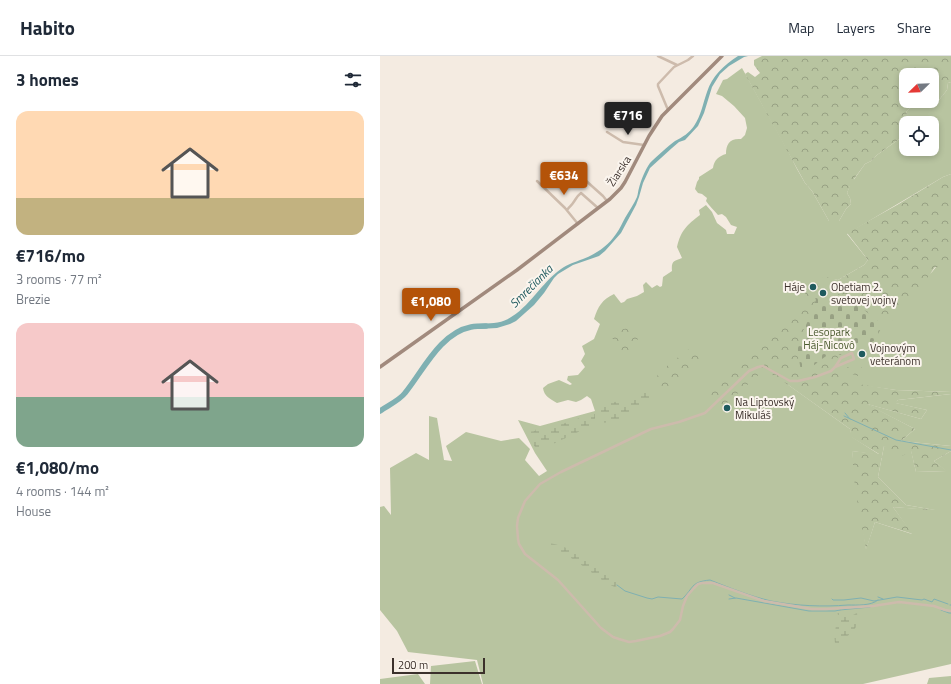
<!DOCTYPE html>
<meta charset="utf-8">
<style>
body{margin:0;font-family:"Titillium Web",sans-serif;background:#f6f6f7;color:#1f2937;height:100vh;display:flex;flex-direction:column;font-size:15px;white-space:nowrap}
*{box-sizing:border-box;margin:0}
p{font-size:13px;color:#747a83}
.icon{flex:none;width:22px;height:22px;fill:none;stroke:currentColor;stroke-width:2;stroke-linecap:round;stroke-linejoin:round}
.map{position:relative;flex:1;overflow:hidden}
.sheet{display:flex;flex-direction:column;background:#fff;width:380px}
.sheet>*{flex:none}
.needle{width:26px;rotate:247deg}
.buttons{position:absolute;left:519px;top:12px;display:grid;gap:8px}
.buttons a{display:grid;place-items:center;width:40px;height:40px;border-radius:8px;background:#fff;box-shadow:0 2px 6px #0003;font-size:20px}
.scale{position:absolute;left:12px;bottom:10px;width:93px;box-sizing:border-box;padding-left:4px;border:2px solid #3b302b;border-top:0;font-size:11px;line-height:14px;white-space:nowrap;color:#3b302b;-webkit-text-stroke:3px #fbf5ee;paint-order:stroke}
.price{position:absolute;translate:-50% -34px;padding:0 9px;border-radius:4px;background:#b45309;color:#fff;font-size:13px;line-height:26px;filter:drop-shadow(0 1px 2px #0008)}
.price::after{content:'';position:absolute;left:50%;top:24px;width:12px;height:9px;margin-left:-6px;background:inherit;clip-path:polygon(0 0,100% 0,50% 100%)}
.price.on{background:#222;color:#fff}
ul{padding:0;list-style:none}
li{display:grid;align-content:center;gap:8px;height:212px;padding:0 16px}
li span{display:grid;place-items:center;height:124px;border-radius:12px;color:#555}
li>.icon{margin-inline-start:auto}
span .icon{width:72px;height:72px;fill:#fffc;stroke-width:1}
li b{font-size:17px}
h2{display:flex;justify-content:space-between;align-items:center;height:48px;padding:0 16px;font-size:17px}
header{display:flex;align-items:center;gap:24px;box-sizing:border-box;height:56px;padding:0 20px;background:#fff;border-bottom:1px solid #e0e1e3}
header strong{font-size:19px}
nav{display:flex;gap:22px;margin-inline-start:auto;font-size:14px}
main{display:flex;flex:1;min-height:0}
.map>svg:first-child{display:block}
</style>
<header>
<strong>Habito</strong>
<nav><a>Map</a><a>Layers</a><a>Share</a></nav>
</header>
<main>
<section class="sheet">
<h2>3 homes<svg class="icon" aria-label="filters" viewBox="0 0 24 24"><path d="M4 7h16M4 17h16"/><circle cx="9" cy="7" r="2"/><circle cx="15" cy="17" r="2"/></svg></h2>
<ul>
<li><span style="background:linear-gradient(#ffd9b3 70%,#c2b280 0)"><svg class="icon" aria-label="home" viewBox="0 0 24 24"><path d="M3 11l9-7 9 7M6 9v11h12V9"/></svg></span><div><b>€716/mo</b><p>3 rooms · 77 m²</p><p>Brezie</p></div></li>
<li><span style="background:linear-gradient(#f6c9c9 60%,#7fa58c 0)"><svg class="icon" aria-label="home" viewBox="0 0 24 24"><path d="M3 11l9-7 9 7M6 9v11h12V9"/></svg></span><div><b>€1,080/mo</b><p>4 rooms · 144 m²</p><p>House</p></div></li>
</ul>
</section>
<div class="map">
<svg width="571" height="628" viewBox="0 0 571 628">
<defs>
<pattern id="forest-crowns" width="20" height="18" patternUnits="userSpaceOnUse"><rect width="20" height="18" fill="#b8c4a0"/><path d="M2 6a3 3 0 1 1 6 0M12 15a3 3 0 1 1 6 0" fill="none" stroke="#97a083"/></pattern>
<pattern id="wetland-marsh" width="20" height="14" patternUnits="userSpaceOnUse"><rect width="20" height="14" fill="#b8c4a0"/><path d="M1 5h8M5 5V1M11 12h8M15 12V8" fill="none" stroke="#97a083"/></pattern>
<pattern id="cemetery-stones" width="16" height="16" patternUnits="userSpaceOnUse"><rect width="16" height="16" fill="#b8c4a0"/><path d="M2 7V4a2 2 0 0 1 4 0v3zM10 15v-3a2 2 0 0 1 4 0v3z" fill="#97a083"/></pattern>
</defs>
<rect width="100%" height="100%" fill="#f4ebe1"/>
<path fill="#b8c4a0" d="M 362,12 L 408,95 L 417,113 L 425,127 L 432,135 L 449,165 L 459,165 L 466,153 L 471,148 L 470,142 L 467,137 L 470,129 L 485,108 L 491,105 L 497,99 L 522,81 L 526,80 L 526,93 L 552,93 L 552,67 L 531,67 L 526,56 C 532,48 550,46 559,44 L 567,34 L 568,27 L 571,26 L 571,118 L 563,121 L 467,178 L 488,204 L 484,209 L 458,224 L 453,223 L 505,254 L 552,216 L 556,211 L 571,200 L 571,336 L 516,334 L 494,331 L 407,328 L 470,373 L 472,381 L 500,399 L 472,395 L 486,493 L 495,466 L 532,478 L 513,451 L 555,454 L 526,449 L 498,421 L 504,390 L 531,394 L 536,416 L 566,415 L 554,405 L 571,395 L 571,608 L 483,628 L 103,628 L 97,604 L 28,596 L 17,575 L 0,554 L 0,451 L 4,450 L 11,459 L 10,412 L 36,397 L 49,404 L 49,360 L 57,362 L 64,404 L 72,405 L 66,390 L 86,376 L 121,385 L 139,382 L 150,393 L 145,404 L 159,420 L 167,415 L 155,397 L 138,364 L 160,370 L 215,355 L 211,343 L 207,340 L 201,344 L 196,346 L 188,344 L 177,347 C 170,343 164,340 163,332 L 168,328 L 179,324 L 190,329 L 192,328 L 187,324 L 188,320 L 198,319 L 205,311 L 201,305 L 205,298 L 202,290 L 214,283 L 220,268 L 214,263 C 218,250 222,244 234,238 L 241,247 L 244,246 L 247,243 L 257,240 L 264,236 L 263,229 L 266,226 L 272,232 L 277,229 L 280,231 L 282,230 L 283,221 L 292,215 C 291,205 294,205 302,202 L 297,191 C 301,174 307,169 320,159 L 319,154 L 326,149 L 332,156 L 337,167 L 346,174 L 347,178 L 354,178 L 357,171 L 351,169 L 346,161 L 342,158 L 338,159 C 334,154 329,150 326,145 L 327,142 L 322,138 L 318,137 L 315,133 L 317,126 L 319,123 L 319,121 L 333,112 C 334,104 339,100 346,98 C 346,88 350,82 361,83 L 365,79 L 367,72 L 365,62 L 354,50 L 342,40 L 336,38 L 343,24 L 347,23 Z
M 571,338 L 571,390 L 521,385 L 535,373 L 484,347 L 541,363 L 547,354 L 515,347 L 518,344 Z
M 95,605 L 102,628 L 50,628 L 51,610 Z
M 38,618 L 45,628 L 0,628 L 0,623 Z
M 571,620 L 571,628 L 547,628 L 549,622 Z"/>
<path fill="url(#forest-crowns)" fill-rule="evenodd" d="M 382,0 L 571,0 L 571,26 L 568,27 L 567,34 L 559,44 C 550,46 532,48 526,56 L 531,67 L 526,67 L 526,80 L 522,81 L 497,99 L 491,105 L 485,108 L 474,123 L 474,127 L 470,130 L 467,137 L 470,142 L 471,148 L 466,153 L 459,165 L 453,167 L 449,165 L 432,135 L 425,127 L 365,18 L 368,16 L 375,21 L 380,17 L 374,9 L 374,4 ZM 526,19 L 552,19 L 552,45 L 526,45 Z
M 571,118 L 571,212 L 555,211 L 538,235 L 508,269 L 502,268 L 465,239 L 454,236 L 449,227 L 432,234 L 436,244 L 416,292 L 421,316 L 434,310 L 442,303 L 453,296 L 460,299 L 452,308 L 452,313 L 461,313 L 479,308 L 479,307 L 482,305 L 482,316 L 478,320 L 466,316 L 465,326 L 516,334 L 571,336 L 571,338 L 518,344 L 516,347 L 547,354 L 541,363 L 487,348 L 535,373 L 521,385 L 571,390 L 571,395 L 554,405 L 567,415 L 536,416 L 531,395 L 520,401 L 504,390 L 498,421 L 526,449 L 561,455 L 513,451 L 533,478 L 495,466 L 486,494 L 475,433 L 472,395 L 499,398 L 471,381 L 470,373 L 397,321 L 383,315 L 340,353 L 326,337 L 425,248 L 425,227 L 446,221 L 458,224 L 484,209 L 488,204 L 467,177 L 517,149 L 563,121 Z
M 249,271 L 257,277 L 258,283 L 247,296 L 234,298 L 233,288 L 237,286 L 230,281 L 233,275 L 244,273 Z
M 309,293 L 326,305 L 305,323 L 287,337 L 276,323 L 279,316 Z"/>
<path fill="url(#wetland-marsh)" d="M 270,336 L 279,339 L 278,342 L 253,353 L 234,366 L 221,367 L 220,350 L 234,346 L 246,345 L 257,338 Z
M 215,357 L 215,368 L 173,388 L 158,396 L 146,376 L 155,375 L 156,373 L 173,371 Z
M 167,487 C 193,489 211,510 233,521 L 240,518 L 237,524 L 238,527 L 237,527 L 237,529 L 235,530 L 245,535 C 226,530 211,515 194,504 C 186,498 176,493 167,487 Z
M 457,555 L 461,557 L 463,556 L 464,558 L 468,558 L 469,561 L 477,557 L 478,567 L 473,576 L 466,581 L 459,589 L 457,589 L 455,587 L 454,578 L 457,567 L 458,559 Z"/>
<path fill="url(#cemetery-stones)" d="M 449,227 L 454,237 L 464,240 L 503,269 L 494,285 L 480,291 L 473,291 L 472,294 L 460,299 L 453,295 L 442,303 L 433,310 L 421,315 L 417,292 L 436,244 L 432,235 Z"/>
<path fill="#7fb0b2" d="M 358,0 L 368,0 L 364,1 L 349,10 L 340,18 L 332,31 L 324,57 L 318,70 L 305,84 L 299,86 L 292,92 L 270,112 L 263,127 L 259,141 L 256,149 L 241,177 L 225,195 L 219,200 L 193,209 L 178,218 L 174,222 L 164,237 L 154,249 L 136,265 L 130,268 L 117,272 L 99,273 L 99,268 C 109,267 119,268 128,263 C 150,251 161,227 181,213 C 188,208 195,206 203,203 C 216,198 228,190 236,178 C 240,173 242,167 245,162 C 249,155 254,148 257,141 C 258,138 258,135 259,132 C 261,124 265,114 270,107 C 275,102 289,89 295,85 C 303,81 309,77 314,70 C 321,60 323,47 327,36 C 332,20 344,9 358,0 Z"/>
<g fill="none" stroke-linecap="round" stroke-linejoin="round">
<path stroke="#7fb0b2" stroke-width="1" d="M 465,357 L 470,363
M 464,360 L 516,384 L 571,394
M 237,529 L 245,535 L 267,542 L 272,543 L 278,541 L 302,543 C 314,532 310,526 330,524 C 350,532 370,540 391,545 C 417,550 443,551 468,549 C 477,549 491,550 498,544
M 349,539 L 355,542
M 498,541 L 503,543
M 349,543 L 356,542 L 429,555 L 455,555 L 460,554
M 452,543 L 453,544 L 464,544 L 481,542 L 494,545 L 517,541 L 542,544 L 544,543 L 552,546 L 554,543 L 568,548
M 570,549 L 571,549
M 460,554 L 490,551
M 561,554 L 569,557 L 571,557"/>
<path stroke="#7fb0b2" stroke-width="5.5" d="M 0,355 C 7,350 20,344 25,337 C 43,315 60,277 91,271 C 96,270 101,270 106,270"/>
<path stroke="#cdbbac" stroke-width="2.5" d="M 278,0 L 297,9
M 288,54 L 278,30 L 278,28 L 294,11 L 308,4 L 313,0
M 227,76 L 243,86 L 264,89
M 204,123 L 223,140 L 227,145
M 157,125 L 185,152 L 198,168
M 187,154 C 189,151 192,149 193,147 C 196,143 197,140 201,137 L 218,152
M 455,311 L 461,302 L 472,297 L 474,303 L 455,311 L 451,315 L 435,321 L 418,325 L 410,325 L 383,310 L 378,311 L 369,315 L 325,357 L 299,366 L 271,373 L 181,416 L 160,428 L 145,445 L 138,462 L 137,470 L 138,483 L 139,488 L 145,498 L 178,524 L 221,572 L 233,581 L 239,583 L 249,586 L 256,585 L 280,580 L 290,576 L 293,573 L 300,564 L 303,550 L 307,540 L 314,532 L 318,528 L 322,527 L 333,527 L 384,545 L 432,553 L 446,553 L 493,550 L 519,546 L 554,550 L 565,554 L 571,555"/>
<path stroke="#a18a7d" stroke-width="3.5" d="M 0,311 L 137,214 L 230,143 L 241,132 L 245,126 L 269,80 L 282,60 L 342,0"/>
</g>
<g fill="#1f5a5e" stroke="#fbf5ee" stroke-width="1.5">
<circle cx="433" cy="231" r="4"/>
<circle cx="443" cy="237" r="4"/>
<circle cx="482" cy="298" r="4"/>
<circle cx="347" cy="352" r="4"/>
</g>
<g text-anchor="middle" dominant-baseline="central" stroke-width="4" stroke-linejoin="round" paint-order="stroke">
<g font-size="11" fill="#3b302b" stroke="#fbf5ee">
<text transform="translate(239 115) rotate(-57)">Žiarska</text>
</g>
<g font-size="11" fill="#3b302b" stroke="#fbf5ee" text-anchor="start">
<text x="425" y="231" text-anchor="end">Háje</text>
<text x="451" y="231">Obetiam 2.<tspan x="451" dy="13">svetovej vojny</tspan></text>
<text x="490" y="292">Vojnovým<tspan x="490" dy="13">veteránom</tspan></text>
<text x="355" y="346">Na Liptovský<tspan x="355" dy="13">Mikuláš</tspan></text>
</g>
<g font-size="11" fill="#4a5a2e" stroke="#fbf5ee">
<text x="449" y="276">Lesopark<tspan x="449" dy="13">Háj-Nicovô</tspan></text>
</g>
<g font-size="12" font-style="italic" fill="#1f5a5e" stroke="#fbf5ee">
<text transform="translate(151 230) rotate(-45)">Smrečianka</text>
</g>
</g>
</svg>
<div class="buttons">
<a><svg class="needle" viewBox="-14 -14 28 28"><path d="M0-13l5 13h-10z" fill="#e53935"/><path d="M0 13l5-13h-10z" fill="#747a83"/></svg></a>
<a><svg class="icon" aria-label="locate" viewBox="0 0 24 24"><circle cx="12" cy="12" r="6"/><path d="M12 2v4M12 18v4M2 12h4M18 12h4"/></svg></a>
</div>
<div class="scale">200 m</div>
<b class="price on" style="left:248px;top:80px">€716</b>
<b class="price" style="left:184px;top:140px">€634</b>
<b class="price" style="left:51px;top:266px">€1,080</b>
</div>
</main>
